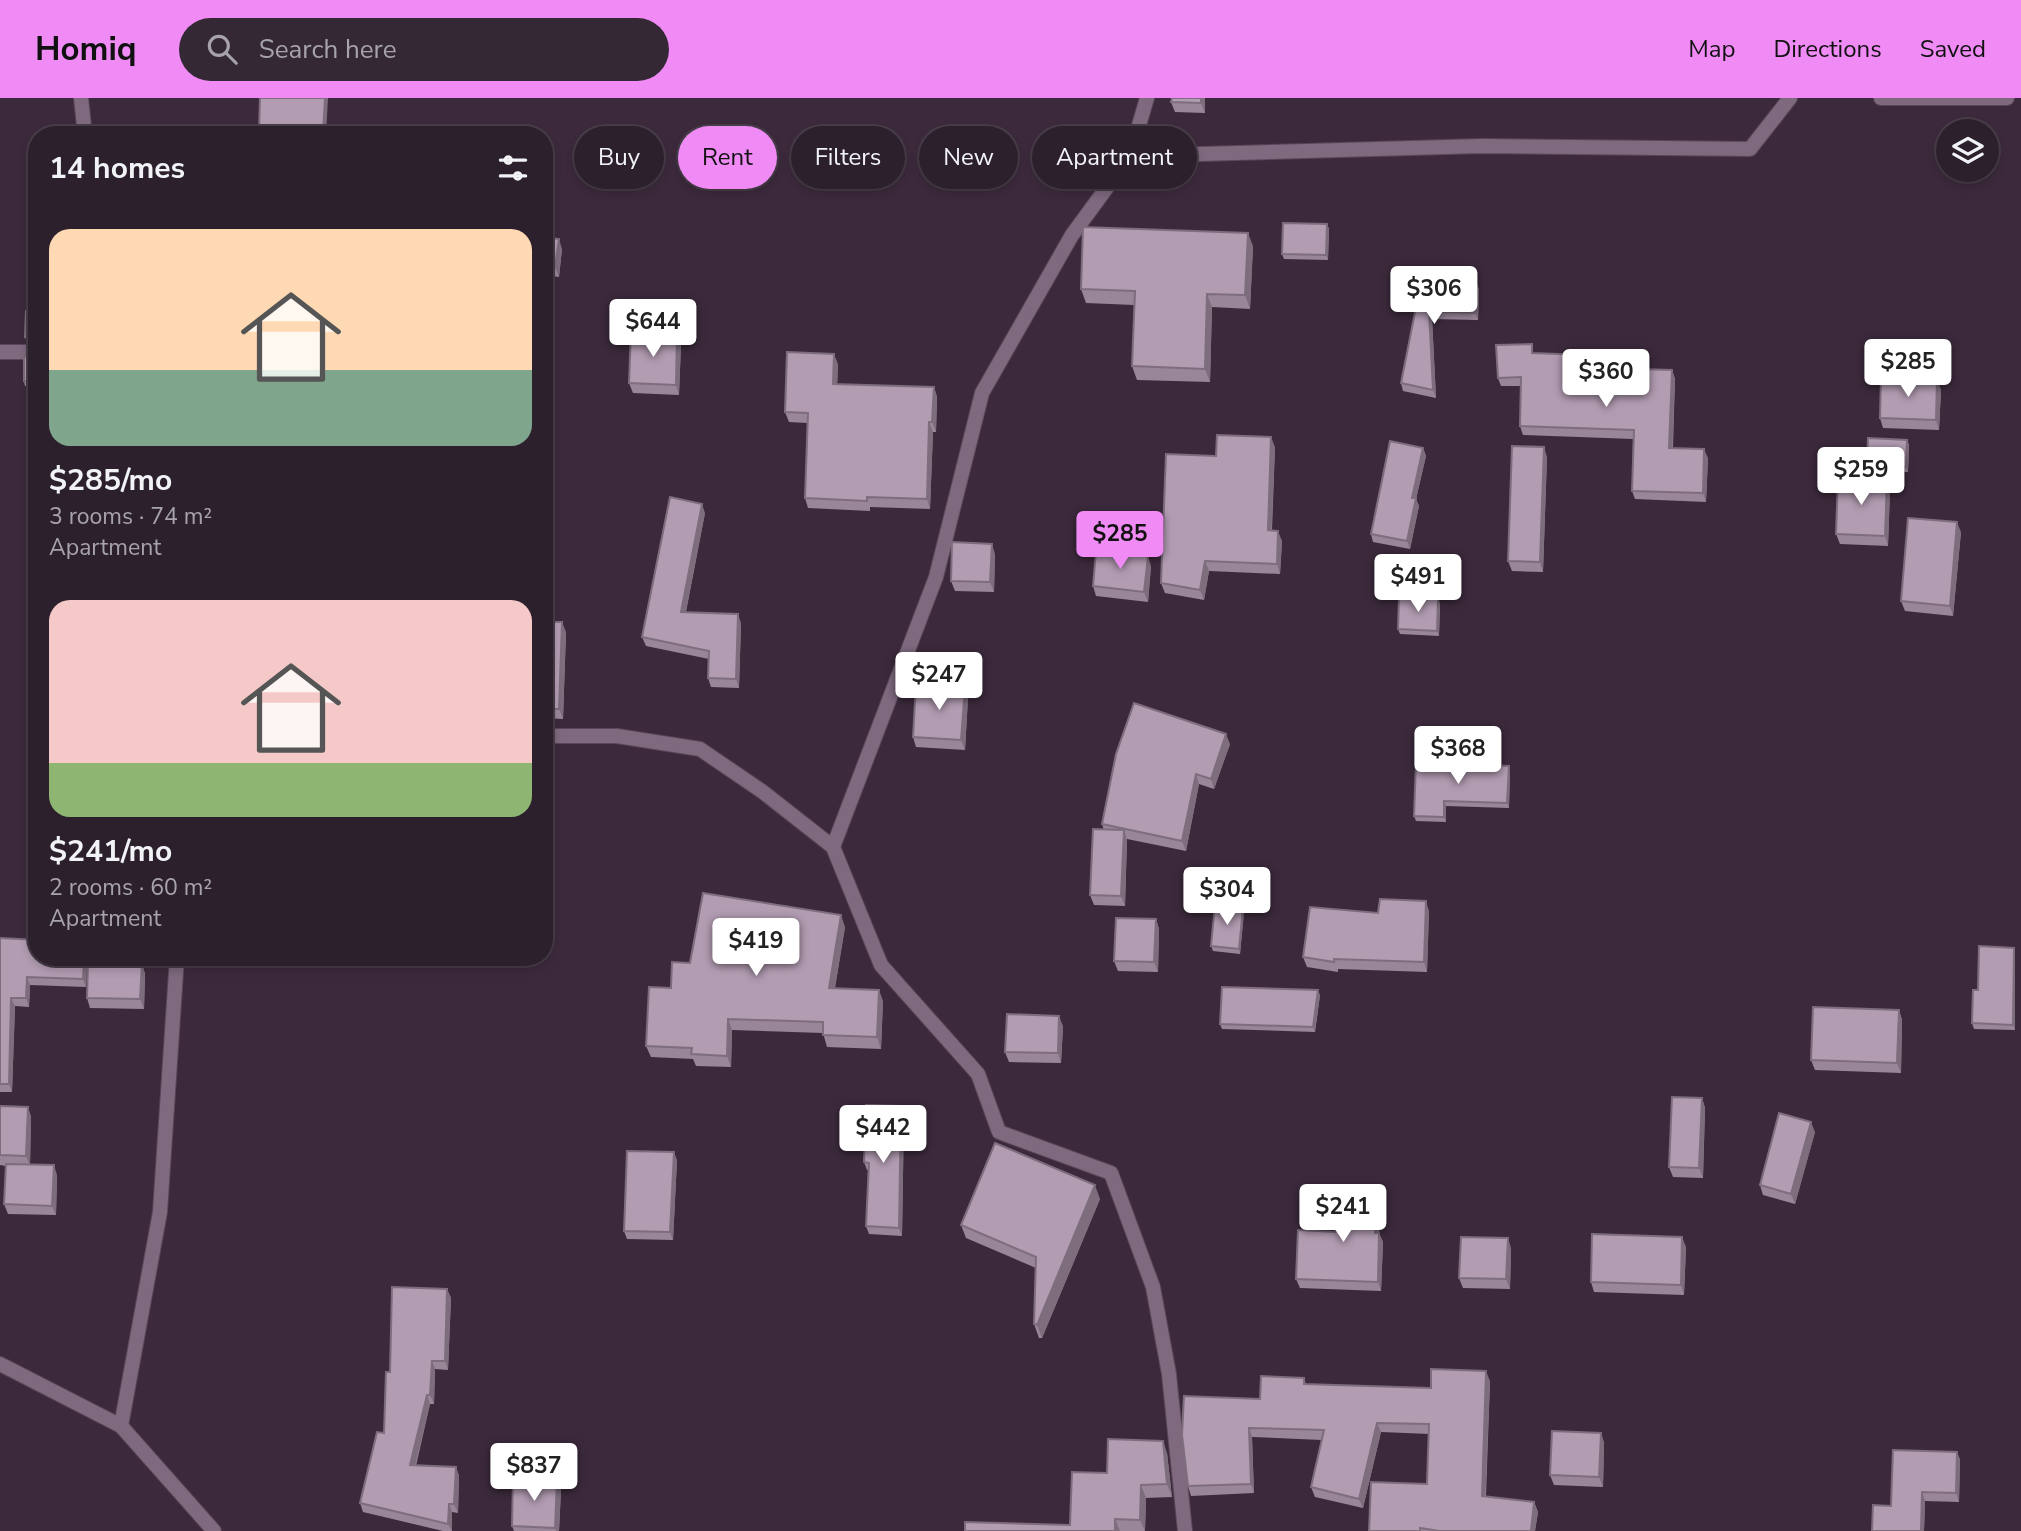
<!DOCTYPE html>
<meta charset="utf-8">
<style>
body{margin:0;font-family:"Nunito Sans",sans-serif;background:#352835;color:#f1f3f6;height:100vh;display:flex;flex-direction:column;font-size:26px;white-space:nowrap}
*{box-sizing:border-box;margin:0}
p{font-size:23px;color:#a7a3aa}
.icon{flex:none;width:38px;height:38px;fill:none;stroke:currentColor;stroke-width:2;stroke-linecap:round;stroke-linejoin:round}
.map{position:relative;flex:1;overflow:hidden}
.panel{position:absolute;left:28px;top:28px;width:525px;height:840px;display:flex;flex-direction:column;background:#2d202d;border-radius:28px;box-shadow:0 4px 10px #0003,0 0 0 2px #483e49}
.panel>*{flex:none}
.banner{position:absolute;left:574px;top:28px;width:665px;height:63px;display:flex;gap:14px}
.tools{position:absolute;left:1936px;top:21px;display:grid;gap:14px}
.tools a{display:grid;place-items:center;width:63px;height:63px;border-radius:50%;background:#2d202d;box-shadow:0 4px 10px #0003,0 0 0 2px #483e49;font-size:35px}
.price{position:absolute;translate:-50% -60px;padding:0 16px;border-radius:7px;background:#fff;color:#222;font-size:23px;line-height:46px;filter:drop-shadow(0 2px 4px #0008)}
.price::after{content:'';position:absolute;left:50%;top:42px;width:21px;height:16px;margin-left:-10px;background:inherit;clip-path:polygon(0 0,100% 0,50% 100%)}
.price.current{background:#f08bf5;color:#111}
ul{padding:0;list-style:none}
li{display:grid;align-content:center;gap:14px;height:371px;padding:0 21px}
li span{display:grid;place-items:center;height:217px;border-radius:21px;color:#555}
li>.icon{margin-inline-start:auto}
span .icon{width:126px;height:126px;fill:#fffc;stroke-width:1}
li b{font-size:30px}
h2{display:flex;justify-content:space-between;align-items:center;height:84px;padding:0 21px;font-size:30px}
.tag{padding:0 24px;border-radius:32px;background:#2d202d;box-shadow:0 4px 10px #0003,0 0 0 2px #483e49;font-size:24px;line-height:63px}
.tag.current{background:#f08bf5;color:#111}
header{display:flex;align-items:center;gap:42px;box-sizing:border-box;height:98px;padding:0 35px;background:#f08bf5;color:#111}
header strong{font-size:33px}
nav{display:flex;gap:38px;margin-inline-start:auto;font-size:24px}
.search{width:490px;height:63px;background:#352835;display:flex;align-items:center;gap:18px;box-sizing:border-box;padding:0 24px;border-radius:38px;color:#a7a3aa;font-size:26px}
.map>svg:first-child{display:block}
</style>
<header>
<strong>Homiq</strong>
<div class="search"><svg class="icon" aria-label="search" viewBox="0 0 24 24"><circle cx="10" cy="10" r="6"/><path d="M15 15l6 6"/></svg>Search here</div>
<nav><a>Map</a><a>Directions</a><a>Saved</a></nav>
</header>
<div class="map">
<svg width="2021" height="1433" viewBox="0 0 2021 1433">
<rect width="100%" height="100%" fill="#3c2a3c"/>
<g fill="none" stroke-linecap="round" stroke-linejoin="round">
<defs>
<path id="street" d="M 81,0 L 85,37
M 1881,0 L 2007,0
M 1130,58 L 1482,48 L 1750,51 L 1790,0
M 0,254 L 37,254
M 544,638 L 617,638 L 700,651 L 763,694 L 833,749 L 881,867 L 978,976 L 999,1034 L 1111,1075 L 1153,1189 L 1169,1276 L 1185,1433
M 833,749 L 936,479 L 982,295 L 1072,137 L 1130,58 L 1147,0
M 177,859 L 160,1114 L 121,1328 L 214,1433
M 0,1266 L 121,1328"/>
</defs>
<use href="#street" stroke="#584758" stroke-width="16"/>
<use href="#street" stroke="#7e697f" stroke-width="14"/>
</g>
<path fill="#998699" d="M 260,0 L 326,37 L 260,37 L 259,34 Z
M 1205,0 L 1205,15 L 1175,14 L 1171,4 Z
M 1327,126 L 1329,131 L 1328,162 L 1284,161 L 1282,156 Z
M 544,139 L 562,151 L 559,179 L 544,177 Z
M 1253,148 L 1250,211 L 1212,209 L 1210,284 L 1137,282 L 1132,268 L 1134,207 L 1086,205 L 1081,191 Z
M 1479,191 L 1478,222 L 1432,221 L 1436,300 L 1403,293 L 1401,285 L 1428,200 Z
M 37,214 L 37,245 L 27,244 L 25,239 Z
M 681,246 L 679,297 L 633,295 L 629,285 Z
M 1535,255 L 1641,267 L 1640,271 L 1672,272 L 1675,281 L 1673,350 L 1708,360 L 1706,404 L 1635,401 L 1632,393 L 1633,341 L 1523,337 L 1520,328 L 1521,288 L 1501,288 L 1498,280 Z
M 37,258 L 37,288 L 25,288 L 24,283 Z
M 838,266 L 837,286 L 934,289 L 937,299 L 936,334 L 933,334 L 930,411 L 870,409 L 870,413 L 808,410 L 805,400 L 807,325 L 789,324 L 785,314 Z
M 1937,282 L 1941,292 L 1939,332 L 1883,330 L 1880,320 Z
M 1907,342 L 1909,347 L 1908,374 L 1868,373 L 1867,368 Z
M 1275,349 L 1272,432 L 1282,443 L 1280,476 L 1209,473 L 1204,502 L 1165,495 L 1161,485 L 1216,358 Z
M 1423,350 L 1426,358 L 1416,401 L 1419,408 L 1410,451 L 1373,444 L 1371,436 Z
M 1547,359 L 1543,474 L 1512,473 L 1508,463 Z
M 1887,382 L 1890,392 L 1888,448 L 1840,446 L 1836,436 Z
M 705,415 L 686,514 L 741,525 L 739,590 L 711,589 L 708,580 L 709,561 L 646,548 L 642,539 Z
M 1961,434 L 1953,518 L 1905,513 L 1901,503 Z
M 995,456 L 994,494 L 955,493 L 951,483 Z
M 1151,468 L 1148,504 L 1096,498 L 1093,488 Z
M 1440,505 L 1439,538 L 1400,536 L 1398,531 Z
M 544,524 L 566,534 L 563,621 L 544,620 Z
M 968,600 L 965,652 L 916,649 L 913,639 Z
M 1230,646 L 1214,691 L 1199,686 L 1186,753 L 1127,741 L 1125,808 L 1094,807 L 1090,797 L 1104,732 L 1102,726 Z
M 1509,668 L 1510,673 L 1509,710 L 1446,708 L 1446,724 L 1416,723 L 1414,718 Z
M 1243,809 L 1244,814 L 1240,856 L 1213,853 L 1211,848 Z
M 1429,813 L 1427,874 L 1338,871 L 1338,874 L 1307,869 L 1303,859 L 1378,815 Z
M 1156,821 L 1159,831 L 1158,874 L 1118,873 L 1114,863 Z
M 845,829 L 835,890 L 883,903 L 881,951 L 827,949 L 823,935 L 732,932 L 731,969 L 696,968 L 693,961 L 651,959 L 646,948 L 671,890 L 690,865 Z
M 0,840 L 37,859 L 87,859 L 86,889 L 30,887 L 29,909 L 15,908 L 12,994 L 0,994 Z
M 2014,850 L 2015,855 L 2015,932 L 1974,931 L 1972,925 L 1978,892 Z
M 142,866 L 145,876 L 144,911 L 90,910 L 87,900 Z
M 1320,897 L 1315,934 L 1222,931 L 1220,926 Z
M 1899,912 L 1902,922 L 1901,975 L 1815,972 L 1811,962 Z
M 1063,928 L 1061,965 L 1009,964 L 1005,954 Z
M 1702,1000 L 1705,1010 L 1703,1080 L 1673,1079 L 1669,1069 Z
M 0,1008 L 28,1009 L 31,1019 L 30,1066 L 57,1077 L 56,1117 L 8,1116 L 4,1106 L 6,1068 L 0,1067 Z
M 904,1016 L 902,1138 L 869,1136 L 866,1128 L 868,1072 L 867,1072 L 864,1064 Z
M 1815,1034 L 1795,1106 L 1763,1097 L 1760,1087 Z
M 677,1062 L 673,1142 L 627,1141 L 624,1133 Z
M 1100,1101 L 1042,1240 L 1039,1240 L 1034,1226 L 1036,1170 L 966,1140 L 961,1127 Z
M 1380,1107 L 1379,1135 L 1383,1144 L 1381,1193 L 1300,1190 L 1296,1181 L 1335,1134 Z
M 1686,1149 L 1684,1197 L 1594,1194 L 1591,1184 Z
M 1511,1150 L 1510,1191 L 1463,1190 L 1459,1180 Z
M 447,1191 L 451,1200 L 448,1272 L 435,1271 L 434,1306 L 430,1306 L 416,1368 L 456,1369 L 459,1378 L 458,1415 L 452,1414 L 452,1433 L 443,1433 L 363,1414 L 360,1405 L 384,1335 Z
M 1304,1280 L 1306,1286 L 1431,1290 L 1490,1283 L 1486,1398 L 1534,1404 L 1538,1414 L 1535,1433 L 1369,1433 L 1427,1386 L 1429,1336 L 1381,1334 L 1363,1410 L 1315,1399 L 1311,1389 L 1322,1342 L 1252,1339 L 1254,1395 L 1191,1398 L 1188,1388 L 1260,1301 Z
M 1601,1335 L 1604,1345 L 1603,1389 L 1554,1387 L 1550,1377 Z
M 1957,1354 L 1960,1362 L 1959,1404 L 1925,1403 L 1924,1433 L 1872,1433 L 1891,1408 Z
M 1167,1355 L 1172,1399 L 1146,1400 L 1145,1433 L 965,1433 L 1070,1427 L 1107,1375 Z
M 557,1382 L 561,1392 L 559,1433 L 514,1433 L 512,1428 Z"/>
<path fill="#7d6d7d" d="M 325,0 L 328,0 L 326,37 L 323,37 Z
M 1201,0 L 1205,0 L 1205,15 L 1201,5 Z
M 1327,126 L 1329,131 L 1328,162 L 1326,157 Z
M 1248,135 L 1253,148 L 1250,211 L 1245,197 Z
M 559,141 L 562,151 L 559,179 L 555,169 Z
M 1476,183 L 1479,191 L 1478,222 L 1475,215 Z
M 1207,196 L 1212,209 L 1210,284 L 1205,271 Z
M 1429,213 L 1432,221 L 1436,300 L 1433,292 Z
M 677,236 L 681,246 L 679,297 L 676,287 Z
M 834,256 L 838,266 L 837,296 L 833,286 Z
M 1638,259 L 1641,267 L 1640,280 L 1637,271 Z
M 1672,272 L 1675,281 L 1672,359 L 1669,350 Z
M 1937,282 L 1941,292 L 1939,332 L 1936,322 Z
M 934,289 L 937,299 L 936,334 L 932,324 Z
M 929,324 L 933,334 L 930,411 L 927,401 Z
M 1271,339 L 1275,349 L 1271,442 L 1268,432 Z
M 1907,342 L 1909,347 L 1908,374 L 1906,369 Z
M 1544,349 L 1547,359 L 1543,474 L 1540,464 Z
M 1423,350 L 1426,358 L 1416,401 L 1419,408 L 1410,451 L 1407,443 L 1412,400 Z
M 1704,351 L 1708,360 L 1706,404 L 1703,395 Z
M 1887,382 L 1890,392 L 1888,448 L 1885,438 Z
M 702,406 L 705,415 L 684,523 L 681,514 Z
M 1957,424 L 1961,434 L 1953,518 L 1950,508 Z
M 1278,433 L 1282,443 L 1280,476 L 1277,466 Z
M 992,446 L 995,456 L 994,494 L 990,484 Z
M 1148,458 L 1151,468 L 1148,504 L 1144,494 Z
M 1205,463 L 1209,473 L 1204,502 L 1200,492 Z
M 1438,500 L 1440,505 L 1439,538 L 1437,533 Z
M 738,516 L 741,525 L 739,590 L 736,581 Z
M 562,524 L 566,534 L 563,621 L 559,611 Z
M 965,590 L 968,600 L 965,652 L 961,642 Z
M 1226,636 L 1230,646 L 1214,691 L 1211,681 Z
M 1509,668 L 1510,673 L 1509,710 L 1507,705 Z
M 1196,676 L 1199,686 L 1186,753 L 1182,743 Z
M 1444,703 L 1446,708 L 1446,724 L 1444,719 Z
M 1124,732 L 1127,742 L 1125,808 L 1121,798 Z
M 1426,803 L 1429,813 L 1427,874 L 1424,864 Z
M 1243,809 L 1244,814 L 1240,856 L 1239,851 Z
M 841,817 L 845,829 L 833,901 L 829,890 Z
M 1156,821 L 1159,831 L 1158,874 L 1154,864 Z
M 2014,850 L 2015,855 L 2015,932 L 2013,927 Z
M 84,859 L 87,859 L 86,889 L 83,881 Z
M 142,866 L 145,876 L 144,911 L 140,901 Z
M 27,879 L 30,887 L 29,909 L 26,900 Z
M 879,892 L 883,903 L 881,951 L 877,939 Z
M 1318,892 L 1320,897 L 1315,934 L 1313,929 Z
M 11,900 L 15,908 L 12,994 L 9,986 Z
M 1899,912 L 1902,922 L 1901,975 L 1897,965 Z
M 1059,918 L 1063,928 L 1061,965 L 1058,955 Z
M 728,921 L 732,932 L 731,969 L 727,958 Z
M 1702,1000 L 1705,1010 L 1703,1080 L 1699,1070 Z
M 901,1008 L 904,1016 L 902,1138 L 899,1130 Z
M 28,1009 L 31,1019 L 30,1068 L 26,1058 Z
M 1811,1024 L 1815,1034 L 1795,1106 L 1791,1096 Z
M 674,1054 L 677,1062 L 673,1142 L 670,1134 Z
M 54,1067 L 57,1077 L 56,1117 L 52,1108 Z
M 1095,1087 L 1100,1101 L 1042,1240 L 1037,1227 Z
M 1376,1097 L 1380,1107 L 1379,1144 L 1375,1135 Z
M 1379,1135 L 1383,1144 L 1381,1193 L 1378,1184 Z
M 1682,1139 L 1686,1149 L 1684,1197 L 1681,1187 Z
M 1508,1140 L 1511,1150 L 1510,1191 L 1506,1181 Z
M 447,1191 L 451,1200 L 448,1272 L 445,1263 Z
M 432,1263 L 435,1271 L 434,1306 L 430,1297 Z
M 1486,1273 L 1490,1283 L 1485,1407 L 1482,1398 Z
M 427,1297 L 430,1306 L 413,1376 L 410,1367 Z
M 1377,1325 L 1381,1334 L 1363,1410 L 1359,1401 Z
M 1249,1330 L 1252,1339 L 1254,1395 L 1251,1386 Z
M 1601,1335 L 1604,1345 L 1603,1389 L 1599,1379 Z
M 1163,1343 L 1167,1355 L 1172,1399 L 1167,1386 Z
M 1957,1354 L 1960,1362 L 1959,1404 L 1956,1395 Z
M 456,1369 L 459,1378 L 458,1415 L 454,1406 Z
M 557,1382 L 561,1392 L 559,1433 L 556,1433 L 555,1430 Z
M 1141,1387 L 1146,1400 L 1145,1433 L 1140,1422 Z
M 1922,1394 L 1925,1403 L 1924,1433 L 1921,1433 Z
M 1534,1404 L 1538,1414 L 1535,1433 L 1531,1433 Z
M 449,1406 L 452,1414 L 452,1433 L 448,1426 Z
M 1115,1421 L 1120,1433 L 1115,1433 Z"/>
<path fill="#b29cb2" stroke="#7d6d7d" stroke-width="2" d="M 260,0 L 325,0 L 323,36 L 259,34 Z
M 1172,0 L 1201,0 L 1201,5 L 1171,4 Z
M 1283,125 L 1327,126 L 1326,157 L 1282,156 Z
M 1083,129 L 1248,135 L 1245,197 L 1207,196 L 1205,271 L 1132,268 L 1135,193 L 1081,191 Z
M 544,139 L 559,141 L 555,169 L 544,167 Z
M 1429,181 L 1476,183 L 1475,215 L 1429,213 L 1433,292 L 1401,285 L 1418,199 L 1428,200 Z
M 26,213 L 37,214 L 37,240 L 25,239 Z
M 631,234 L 677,236 L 676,287 L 629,285 Z
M 1532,246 L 1532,255 L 1638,259 L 1637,271 L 1672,272 L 1669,350 L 1704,351 L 1703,395 L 1632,393 L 1634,332 L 1520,328 L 1521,279 L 1498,280 L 1496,247 Z
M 787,254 L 834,256 L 833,286 L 934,289 L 932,324 L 929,324 L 927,401 L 867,399 L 867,403 L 805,400 L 808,315 L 785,314 Z
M 37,258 L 37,283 L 24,283 L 24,259 Z
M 1881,280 L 1937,282 L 1936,322 L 1880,320 Z
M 1217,337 L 1271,339 L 1268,432 L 1278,433 L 1277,466 L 1205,463 L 1200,492 L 1161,485 L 1166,356 L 1216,358 Z
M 1868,340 L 1907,342 L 1906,369 L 1867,368 Z
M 1390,343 L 1423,350 L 1412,400 L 1416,400 L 1407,443 L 1371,436 Z
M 1512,348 L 1544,349 L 1540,464 L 1508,463 Z
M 1838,380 L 1887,382 L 1885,438 L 1836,436 Z
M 670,399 L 702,406 L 681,514 L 738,516 L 736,581 L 708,580 L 709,553 L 642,539 Z
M 1908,420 L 1957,424 L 1950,508 L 1901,503 Z
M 952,444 L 992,446 L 990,484 L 951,483 Z
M 1096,453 L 1148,458 L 1144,494 L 1093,488 Z
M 1399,498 L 1438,500 L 1437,533 L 1398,531 Z
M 544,524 L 562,524 L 559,611 L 544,611 Z
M 916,587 L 965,590 L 961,642 L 913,639 Z
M 1134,605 L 1226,636 L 1211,681 L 1196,676 L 1182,743 L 1102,726 L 1116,656 Z
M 1416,665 L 1509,668 L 1507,705 L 1444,703 L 1444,719 L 1414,718 Z
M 1093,731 L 1124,732 L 1121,798 L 1090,797 Z
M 703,795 L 841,817 L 829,890 L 879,892 L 877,939 L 823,937 L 823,924 L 728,921 L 727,958 L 691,956 L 692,950 L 646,948 L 649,889 L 671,890 L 672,864 L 690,865 Z
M 1380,801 L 1426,803 L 1424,864 L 1334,861 L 1334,864 L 1303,859 L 1310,809 L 1378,815 Z
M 1215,807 L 1243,809 L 1239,851 L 1211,848 Z
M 1116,820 L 1156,821 L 1154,864 L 1114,863 Z
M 0,840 L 37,842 L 37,859 L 84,859 L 83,881 L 27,879 L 26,900 L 11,900 L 9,986 L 0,986 Z
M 1979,848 L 2014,850 L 2013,927 L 1972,925 L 1973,892 L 1978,892 Z
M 88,864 L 142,866 L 140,901 L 87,900 Z
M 1222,889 L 1318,892 L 1313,929 L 1220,926 Z
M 1813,909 L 1899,912 L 1897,965 L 1811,962 Z
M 1007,916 L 1059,918 L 1058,955 L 1005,954 Z
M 1672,999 L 1702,1000 L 1699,1070 L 1669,1069 Z
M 866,1007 L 901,1008 L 899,1130 L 866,1128 L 869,1065 L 864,1064 Z
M 0,1008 L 28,1009 L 26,1058 L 0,1057 Z
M 1779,1015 L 1811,1024 L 1791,1096 L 1760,1087 Z
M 995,1045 L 1095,1087 L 1037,1227 L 1034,1226 L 1036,1159 L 961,1127 Z
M 627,1053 L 674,1054 L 670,1134 L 624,1133 Z
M 6,1066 L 54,1067 L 52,1108 L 4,1106 Z
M 1336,1096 L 1376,1097 L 1375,1135 L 1379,1135 L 1378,1184 L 1296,1181 L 1298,1132 L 1335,1134 Z
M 1592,1136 L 1682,1139 L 1681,1187 L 1591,1184 Z
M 1461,1139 L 1508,1140 L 1506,1181 L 1459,1180 Z
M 392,1189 L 447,1191 L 445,1263 L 432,1263 L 430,1297 L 427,1297 L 410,1367 L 456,1369 L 454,1406 L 449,1406 L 448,1426 L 360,1405 L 377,1334 L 384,1335 L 386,1274 L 390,1274 Z
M 1431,1271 L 1486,1273 L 1482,1398 L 1534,1404 L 1531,1433 L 1439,1433 L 1420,1430 L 1420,1433 L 1369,1433 L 1371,1384 L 1427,1386 L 1429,1326 L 1377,1325 L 1359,1401 L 1311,1389 L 1324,1332 L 1249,1330 L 1251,1386 L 1188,1388 L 1182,1337 L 1184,1298 L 1260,1301 L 1261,1278 L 1304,1280 L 1304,1286 L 1431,1290 Z
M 1552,1333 L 1601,1335 L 1599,1379 L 1550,1377 Z
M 1108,1341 L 1163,1343 L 1167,1386 L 1141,1387 L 1140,1422 L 1115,1421 L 1115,1433 L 965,1433 L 965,1424 L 1070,1427 L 1072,1374 L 1107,1375 Z
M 1893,1352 L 1957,1354 L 1956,1395 L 1922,1394 L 1921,1433 L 1872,1433 L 1873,1407 L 1891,1408 Z
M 513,1381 L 557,1382 L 555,1430 L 512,1428 Z"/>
</svg>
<div class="tools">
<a><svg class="icon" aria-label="layers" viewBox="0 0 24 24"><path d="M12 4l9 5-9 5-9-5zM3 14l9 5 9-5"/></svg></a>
</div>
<b class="price" style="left:1434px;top:228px">$306</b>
<b class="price" style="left:653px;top:261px">$644</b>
<b class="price" style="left:1908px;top:301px">$285</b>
<b class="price" style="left:1606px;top:311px">$360</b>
<b class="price" style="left:1861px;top:409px">$259</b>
<b class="price current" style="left:1120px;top:473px">$285</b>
<b class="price" style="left:1418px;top:516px">$491</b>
<b class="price" style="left:939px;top:614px">$247</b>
<b class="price" style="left:1458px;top:688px">$368</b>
<b class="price" style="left:1227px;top:829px">$304</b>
<b class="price" style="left:756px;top:880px">$419</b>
<b class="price" style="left:883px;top:1067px">$442</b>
<b class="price" style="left:1343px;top:1146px">$241</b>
<b class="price" style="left:534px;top:1405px">$837</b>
<div class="banner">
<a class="tag">Buy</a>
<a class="tag current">Rent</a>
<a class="tag">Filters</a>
<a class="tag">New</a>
<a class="tag">Apartment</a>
</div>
<section class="panel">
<h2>14 homes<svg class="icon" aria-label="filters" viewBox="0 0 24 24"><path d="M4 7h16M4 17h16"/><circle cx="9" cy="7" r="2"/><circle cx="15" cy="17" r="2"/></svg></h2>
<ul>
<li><span style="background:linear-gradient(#ffd9b3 65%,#7fa58c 0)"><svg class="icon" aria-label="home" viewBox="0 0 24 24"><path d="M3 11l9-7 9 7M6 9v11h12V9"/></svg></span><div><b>$285/mo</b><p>3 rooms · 74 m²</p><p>Apartment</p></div></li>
<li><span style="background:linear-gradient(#f6c9c9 75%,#8fb573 0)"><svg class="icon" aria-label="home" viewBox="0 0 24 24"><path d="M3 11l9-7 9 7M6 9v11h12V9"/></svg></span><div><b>$241/mo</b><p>2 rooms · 60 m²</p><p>Apartment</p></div></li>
</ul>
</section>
</div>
